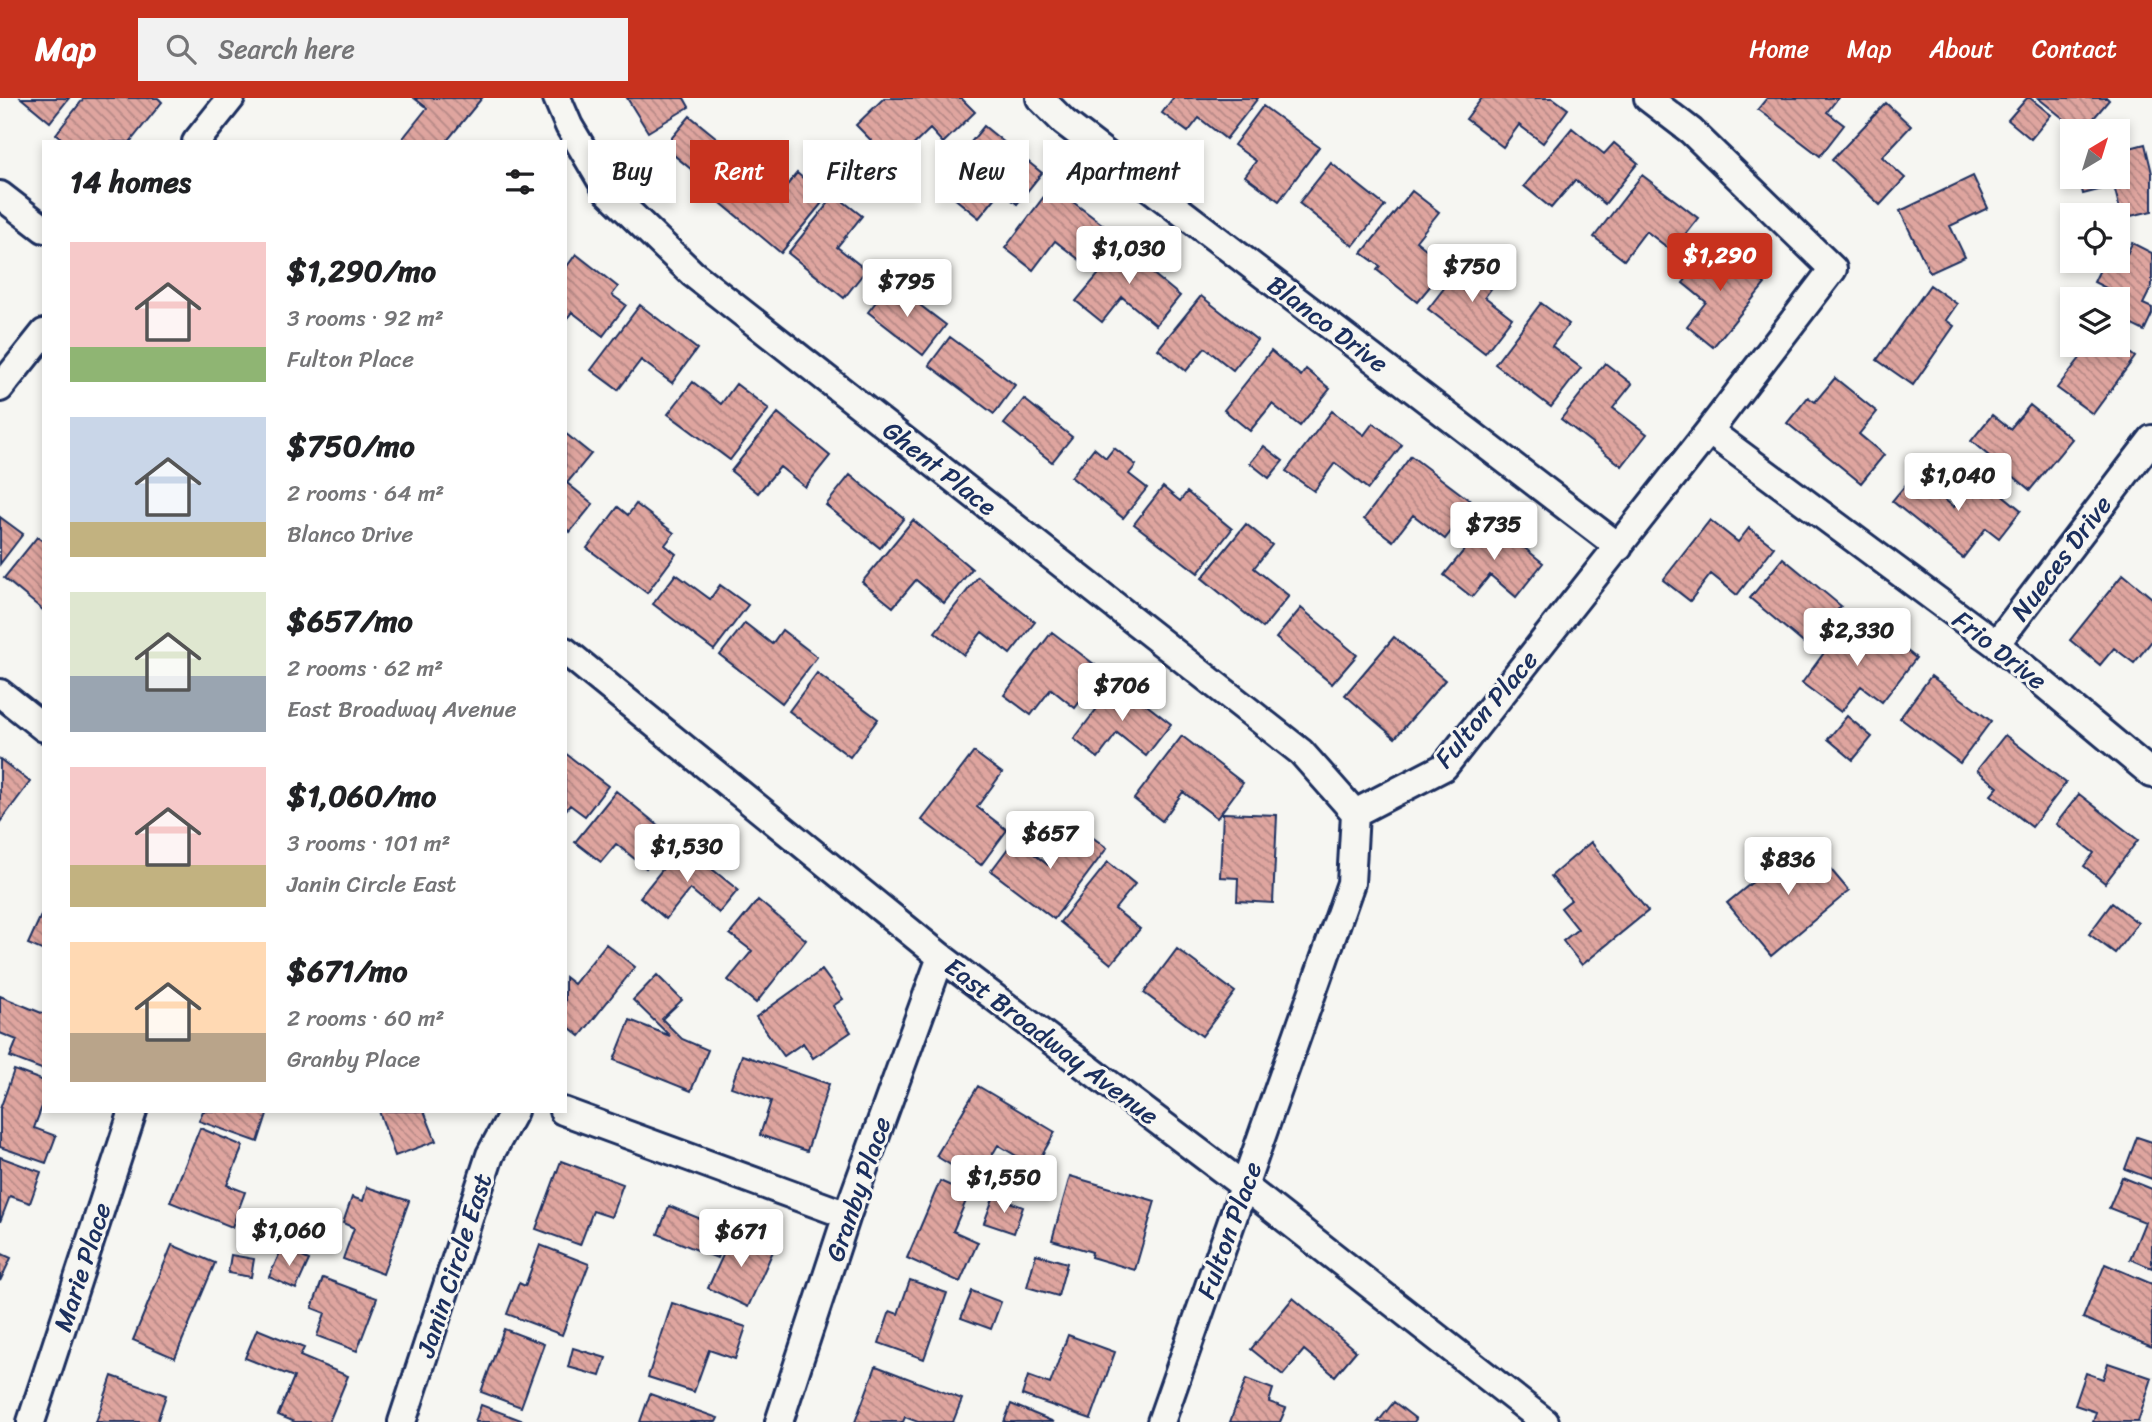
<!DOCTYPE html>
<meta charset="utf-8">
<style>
body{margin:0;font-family:Sriracha,sans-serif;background:#f2f2f2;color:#202124;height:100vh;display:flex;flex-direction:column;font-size:26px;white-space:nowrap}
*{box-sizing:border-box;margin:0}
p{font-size:23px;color:#757577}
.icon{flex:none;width:38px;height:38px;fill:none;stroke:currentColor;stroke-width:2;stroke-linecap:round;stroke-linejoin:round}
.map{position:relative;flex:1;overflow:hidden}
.details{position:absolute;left:42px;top:42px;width:525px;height:973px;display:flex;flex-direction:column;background:#fff;border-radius:0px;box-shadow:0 4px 10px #0003}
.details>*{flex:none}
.banner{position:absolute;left:588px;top:42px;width:665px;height:63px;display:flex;gap:14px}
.needle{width:46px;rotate:38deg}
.fabs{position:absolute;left:2060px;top:21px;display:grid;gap:14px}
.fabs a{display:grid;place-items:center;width:70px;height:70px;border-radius:0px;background:#fff;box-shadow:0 4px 10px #0003;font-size:35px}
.price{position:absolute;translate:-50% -60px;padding:0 16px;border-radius:7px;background:#fff;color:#222;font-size:23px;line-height:46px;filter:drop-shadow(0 2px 4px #0008)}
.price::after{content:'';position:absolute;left:50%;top:42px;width:21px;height:16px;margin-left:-10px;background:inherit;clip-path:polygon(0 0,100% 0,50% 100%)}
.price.selected{background:#c8321e;color:#fff}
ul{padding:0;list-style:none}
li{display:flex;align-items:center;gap:21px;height:175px;padding:0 28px}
li span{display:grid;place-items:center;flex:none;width:196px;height:140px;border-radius:0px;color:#555}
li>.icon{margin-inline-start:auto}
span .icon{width:84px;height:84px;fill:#fffc;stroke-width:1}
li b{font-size:30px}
h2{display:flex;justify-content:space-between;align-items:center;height:84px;padding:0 28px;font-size:30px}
.chip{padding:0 24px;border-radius:0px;background:#fff;box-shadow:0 4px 10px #0003;font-size:24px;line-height:63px}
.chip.selected{background:#c8321e;color:#fff}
header{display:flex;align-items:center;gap:42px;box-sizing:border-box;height:98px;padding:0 35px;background:#c8321e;color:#fff}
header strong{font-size:33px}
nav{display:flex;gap:38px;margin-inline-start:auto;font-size:24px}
.search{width:490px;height:63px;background:#f2f2f2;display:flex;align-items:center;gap:18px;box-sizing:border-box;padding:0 24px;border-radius:0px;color:#757577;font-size:26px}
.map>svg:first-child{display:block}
</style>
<header>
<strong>Map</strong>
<div class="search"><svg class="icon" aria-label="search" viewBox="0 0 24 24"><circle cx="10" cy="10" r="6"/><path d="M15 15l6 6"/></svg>Search here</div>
<nav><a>Home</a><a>Map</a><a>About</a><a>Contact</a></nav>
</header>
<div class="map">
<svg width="2152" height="1324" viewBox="0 0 2152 1324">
<defs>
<pattern id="building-back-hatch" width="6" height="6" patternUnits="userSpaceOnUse" patternTransform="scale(1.75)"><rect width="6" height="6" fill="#dfa59f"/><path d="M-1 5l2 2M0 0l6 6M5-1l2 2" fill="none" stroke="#b48785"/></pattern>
</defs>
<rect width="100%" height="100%" fill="#f6f6f2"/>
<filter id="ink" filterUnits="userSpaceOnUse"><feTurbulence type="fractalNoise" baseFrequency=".0143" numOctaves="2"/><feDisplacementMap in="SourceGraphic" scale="14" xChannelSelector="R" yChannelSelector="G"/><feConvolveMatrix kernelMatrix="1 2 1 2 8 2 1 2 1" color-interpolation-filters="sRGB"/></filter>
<g filter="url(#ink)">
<path fill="url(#building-back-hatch)" stroke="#1b2f5e" stroke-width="2" d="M 21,0 L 69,0 L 50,24 Z
M 84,0 L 158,0 L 162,4 L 130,44 L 66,44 L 56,36 Z
M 414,0 L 482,0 L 446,44 L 400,44 L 427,10 Z
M 627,0 L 684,0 L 689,9 L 648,34 Z
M 884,0 L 961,0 L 975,14 L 943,45 L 930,31 L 894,66 L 856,27 Z
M 1173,0 L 1258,0 L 1226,41 L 1199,20 L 1188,34 L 1162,15 Z
M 1482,0 L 1553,0 L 1568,11 L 1543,45 L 1519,27 L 1503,49 L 1466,21 Z
M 1767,0 L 1838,0 L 1827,14 L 1844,27 L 1820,58 L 1758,11 Z
M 2027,0 L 2030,0 L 2051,17 L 2031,41 L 2008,22 Z
M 2038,0 L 2107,0 L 2109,2 L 2083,33 L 2079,33 Z
M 1886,5 L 1911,28 L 1882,59 L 1905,80 L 1880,107 L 1832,62 Z
M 1263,8 L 1319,49 L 1279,103 L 1245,78 L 1256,63 L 1234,47 Z
M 690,18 L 745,63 L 719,94 L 664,49 Z
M 984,28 L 1042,75 L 1017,106 L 1001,93 L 979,120 L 937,86 Z
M 1572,30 L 1604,56 L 1614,45 L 1638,65 L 1605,106 L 1575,82 L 1551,110 L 1524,88 Z
M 2145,46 L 2152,75 L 2152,113 L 2122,120 L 2114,88 L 2083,96 L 2079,79 L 2118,79 L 2118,53 Z
M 1331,65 L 1385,108 L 1353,148 L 1299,105 Z
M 752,67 L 783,92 L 797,75 L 826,100 L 781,155 L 721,105 Z
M 1642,77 L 1698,120 L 1672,153 L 1646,133 L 1624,162 L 1594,139 Z
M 1973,78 L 1988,110 L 1950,128 L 1965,159 L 1930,175 L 1900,113 Z
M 1052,88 L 1111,133 L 1085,166 L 1055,143 L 1033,172 L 1005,150 Z
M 1412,93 L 1439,114 L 1416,143 L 1447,168 L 1417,204 L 1377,172 L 1380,168 L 1362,155 Z
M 835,97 L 862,118 L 837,149 L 866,172 L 844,200 L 788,155 Z
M 1129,140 L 1159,165 L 1151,174 L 1180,198 L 1156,227 L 1122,199 L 1102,224 L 1076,203 Z
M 1715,145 L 1765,186 L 1713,249 L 1687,228 L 1706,204 L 1683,185 Z
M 2132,145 L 2152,155 L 2152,188 L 2143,206 L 2152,210 L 2152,216 L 2144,233 L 2118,220 L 2118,201 L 2105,201 L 2110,192 L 2094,184 L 2104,163 L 2121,169 Z
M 1472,154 L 1501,177 L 1485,199 L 1512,220 L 1485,255 L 1428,211 Z
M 576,156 L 618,189 L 612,197 L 626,207 L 603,238 L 572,214 L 565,223 L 565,171 Z
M 891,185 L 946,227 L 923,257 L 868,214 Z
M 1930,187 L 1957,206 L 1946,222 L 1954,228 L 1913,287 L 1877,262 Z
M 1201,198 L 1257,242 L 1233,272 L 1205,250 L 1186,273 L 1158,251 Z
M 1541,205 L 1569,226 L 1552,248 L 1581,270 L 1551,309 L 1495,266 Z
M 640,207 L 697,251 L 672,285 L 641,262 L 618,292 L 591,272 Z
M 950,239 L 1015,287 L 994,316 L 929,267 Z
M 2118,246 L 2135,259 L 2093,316 L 2057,290 L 2087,251 L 2081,247 Z
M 1271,253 L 1301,278 L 1306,271 L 1330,291 L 1300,328 L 1272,306 L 1250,333 L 1224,312 Z
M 1605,265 L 1632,286 L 1613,310 L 1647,336 L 1622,368 L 1561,321 Z
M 1835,280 L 1877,314 L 1859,336 L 1884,357 L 1861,385 L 1787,325 L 1808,299 L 1815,304 Z
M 693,284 L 721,306 L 736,286 L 769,311 L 730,362 L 668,316 Z
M 1024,301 L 1072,339 L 1052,364 L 1004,326 Z
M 2030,307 L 2072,341 L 2030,392 L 1971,343 L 1992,317 L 2010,331 Z
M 1332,313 L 1364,337 L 1373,325 L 1402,347 L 1368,391 L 1335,365 L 1314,393 L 1286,373 Z
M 778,315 L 830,358 L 805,389 L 780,369 L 758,395 L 731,373 Z
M 565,335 L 591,356 L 567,385 L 593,406 L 570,434 L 565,430 Z
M 1264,348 L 1283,363 L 1269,380 L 1250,365 Z
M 1094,350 L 1106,360 L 1114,350 L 1136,367 L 1129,376 L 1147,390 L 1123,420 L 1071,379 Z
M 1411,358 L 1473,405 L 1445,441 L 1413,417 L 1393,443 L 1364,421 Z
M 850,377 L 904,420 L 880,450 L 826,407 Z
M 1914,377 L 1954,409 L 1979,378 L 2021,412 L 1999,440 L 1986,430 L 1963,460 L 1892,403 Z
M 1163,389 L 1180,403 L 1187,394 L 1232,431 L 1198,475 L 1134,426 Z
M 636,406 L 674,435 L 665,447 L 676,456 L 647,495 L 587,450 L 618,409 L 628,417 Z
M 0,419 L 23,436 L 0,466 Z
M 1489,421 L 1543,465 L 1516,499 L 1490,477 L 1472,499 L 1444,477 Z
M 913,422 L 972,471 L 944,505 L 916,482 L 893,509 L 862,484 Z
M 1710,422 L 1738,444 L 1749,430 L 1774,449 L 1737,497 L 1711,476 L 1690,503 L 1663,482 Z
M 1246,426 L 1272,447 L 1254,470 L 1289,498 L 1263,530 L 1202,480 Z
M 37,439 L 44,444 L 44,513 L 4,480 Z
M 1783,460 L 1841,508 L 1807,548 L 1750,500 Z
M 676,476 L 710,501 L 720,487 L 748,507 L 714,552 L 653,506 Z
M 2123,476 L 2152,500 L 2152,543 L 2134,565 L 2114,550 L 2100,567 L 2070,542 Z
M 978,479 L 1035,524 L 1010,556 L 982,534 L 964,557 L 935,534 Z
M 1301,510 L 1357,557 L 1332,586 L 1276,540 Z
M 1848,522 L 1887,551 L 1893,542 L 1916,560 L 1882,604 L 1861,588 L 1841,614 L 1802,585 Z
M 745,525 L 772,546 L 782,532 L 817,559 L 782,605 L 720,557 Z
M 1052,534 L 1103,573 L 1075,610 L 1051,591 L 1031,617 L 1004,597 Z
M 1394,539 L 1445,582 L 1395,640 L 1345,597 Z
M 817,575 L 878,621 L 850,659 L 789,613 Z
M 1931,578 L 1991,623 L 1960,665 L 1900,620 Z
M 1117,584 L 1171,626 L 1146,658 L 1117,635 L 1098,660 L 1074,641 Z
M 1847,618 L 1872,639 L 1853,662 L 1828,641 Z
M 2005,637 L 2066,685 L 2032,729 L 1991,697 L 1998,689 L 1977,672 Z
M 1182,638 L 1243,685 L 1217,720 L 1183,694 L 1162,723 L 1134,701 Z
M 974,654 L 1002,675 L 977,709 L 1007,732 L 981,767 L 922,722 Z
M 565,655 L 608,688 L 585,718 L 570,707 L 565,713 Z
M 0,661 L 30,684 L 0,724 Z
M 616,693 L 671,738 L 646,770 L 616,746 L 601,764 L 575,744 Z
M 2079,696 L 2138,742 L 2105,785 L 2084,768 L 2094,755 L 2056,726 Z
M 1223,715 L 1277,717 L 1273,805 L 1237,803 L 1238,780 L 1220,779 Z
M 1077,728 L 1107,750 L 1054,821 L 991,773 L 1015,741 L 1048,767 Z
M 1805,741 L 1849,793 L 1771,858 L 1727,805 Z
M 1591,744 L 1648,813 L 1582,867 L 1563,843 L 1578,831 L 1561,810 L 1571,802 L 1551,778 Z
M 682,747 L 738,792 L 719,815 L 690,791 L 666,821 L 640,799 Z
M 1108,764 L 1135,786 L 1115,811 L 1140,831 L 1111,866 L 1060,824 Z
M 758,802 L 806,842 L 756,905 L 728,882 L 752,853 L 730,836 Z
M 2112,805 L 2138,825 L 2115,855 L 2089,836 Z
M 44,811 L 44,853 L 28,846 Z
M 606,846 L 635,869 L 580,938 L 565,926 L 565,879 L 574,886 Z
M 1177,851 L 1235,894 L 1202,938 L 1144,895 Z
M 822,872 L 843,901 L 833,908 L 851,934 L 813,960 L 803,945 L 784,958 L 756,919 Z
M 657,877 L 682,902 L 662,921 L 682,941 L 708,952 L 691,993 L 614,962 L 630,922 L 670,938 L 633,902 Z
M 0,898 L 44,916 L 44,972 L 10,959 L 17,942 L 0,935 Z
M 742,957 L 829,986 L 807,1053 L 760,1037 L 771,1003 L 731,989 Z
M 14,972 L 44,983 L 44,1003 L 34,1030 L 56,1038 L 46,1065 L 0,1049 L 0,1011 Z
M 978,988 L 1055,1034 L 1035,1069 L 998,1047 L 977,1083 L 936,1058 Z
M 203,1013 L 268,1013 L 258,1044 L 199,1023 Z
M 379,1013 L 424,1013 L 436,1043 L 395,1058 Z
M 200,1030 L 243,1048 L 227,1087 L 245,1094 L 232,1129 L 170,1104 Z
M 2137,1039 L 2152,1044 L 2152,1081 L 2125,1071 Z
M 0,1059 L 41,1074 L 30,1105 L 10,1098 L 0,1124 Z
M 561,1063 L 623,1086 L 611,1119 L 593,1113 L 580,1147 L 536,1131 Z
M 1070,1078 L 1155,1103 L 1135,1172 L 1091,1159 L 1092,1154 L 1052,1142 Z
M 2122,1079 L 2152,1091 L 2152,1170 L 2130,1161 L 2145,1124 L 2109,1110 Z
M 940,1083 L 969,1096 L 953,1133 L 978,1144 L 960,1184 L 907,1160 Z
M 367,1089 L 409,1103 L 383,1176 L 343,1161 L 354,1130 L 343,1125 L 352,1099 L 363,1103 Z
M 994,1098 L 1023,1109 L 1014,1135 L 984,1125 Z
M 669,1108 L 728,1132 L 717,1160 L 658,1136 Z
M 734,1133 L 774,1151 L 748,1209 L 708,1190 Z
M 172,1147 L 215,1165 L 175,1260 L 133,1242 Z
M 540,1147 L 589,1166 L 562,1237 L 507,1216 L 519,1185 L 525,1188 Z
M 282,1150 L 309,1162 L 296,1191 L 269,1179 Z
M 0,1155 L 11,1160 L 0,1183 Z
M 1036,1156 L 1067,1165 L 1058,1198 L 1027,1189 Z
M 231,1157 L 254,1161 L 251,1179 L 228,1175 Z
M 2105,1166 L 2152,1186 L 2152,1249 L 2083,1220 Z
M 323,1180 L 377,1200 L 357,1253 L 317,1238 L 325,1215 L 312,1210 Z
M 910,1182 L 947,1195 L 924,1261 L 879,1245 L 890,1213 L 898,1216 Z
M 972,1193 L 1001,1204 L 991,1231 L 961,1220 Z
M 1293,1200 L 1356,1253 L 1335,1278 L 1304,1252 L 1283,1277 L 1251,1251 Z
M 672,1205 L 746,1229 L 735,1261 L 709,1252 L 694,1294 L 648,1279 Z
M 257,1231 L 304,1250 L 300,1258 L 348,1278 L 329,1324 L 295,1324 L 278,1317 L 294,1279 L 245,1260 Z
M 504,1231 L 544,1246 L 521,1309 L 481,1294 Z
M 1068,1237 L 1115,1254 L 1091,1321 L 1022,1297 L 1028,1278 L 1050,1286 Z
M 573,1250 L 606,1260 L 600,1278 L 568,1269 Z
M 2108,1265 L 2152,1280 L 2138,1324 L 2093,1324 L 2096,1314 L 2075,1307 L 2086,1275 L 2103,1281 Z
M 876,1268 L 962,1301 L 953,1324 L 918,1324 L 905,1319 L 903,1324 L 855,1324 Z
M 112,1278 L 166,1297 L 157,1324 L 96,1324 Z
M 1246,1281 L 1273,1291 L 1269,1304 L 1286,1310 L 1280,1324 L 1230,1324 Z
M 650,1296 L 718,1320 L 716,1324 L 640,1324 Z
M 1394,1304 L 1416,1321 L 1414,1324 L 1378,1324 Z
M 1011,1306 L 1054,1324 L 1004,1324 Z
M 481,1307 L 526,1324 L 475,1324 Z"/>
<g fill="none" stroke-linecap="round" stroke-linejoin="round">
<defs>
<path id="minor" d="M 557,0 L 569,28 L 608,94 L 693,176 L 1301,654 L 1355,715
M 1040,0 L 1064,24 L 1619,449
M 196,44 L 231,0
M 0,97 L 44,131
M 0,290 L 44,235
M 1709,333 L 1996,546 L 2152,676
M 1996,546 L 2152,341
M 565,553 L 941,859 L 1244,1088 L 1545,1324
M 0,595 L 44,630
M 563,1013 L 847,1117
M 31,1324 L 133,1013
M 402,1324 L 490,1057 L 514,1013
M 779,1324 L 847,1117 L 941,859
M 1161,1324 L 1351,785 L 1355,715 L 1444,669 L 1709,333 L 1833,171 L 1691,33 L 1648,0"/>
</defs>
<use href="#minor" stroke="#1b2f5e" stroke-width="32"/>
<use href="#minor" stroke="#f6f6f2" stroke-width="26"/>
</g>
</g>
<g text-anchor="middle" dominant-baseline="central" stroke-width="6" stroke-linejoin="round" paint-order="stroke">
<g font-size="26" fill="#1b2f5e" stroke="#f6f6f2">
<text transform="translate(1328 226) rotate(37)">Blanco Drive</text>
<text transform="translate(940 370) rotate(38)">Ghent Place</text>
<text transform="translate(2061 460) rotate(-53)">Nueces Drive</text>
<text transform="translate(2000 552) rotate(38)">Frio Drive</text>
<text transform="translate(1486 611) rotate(-50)">Fulton Place</text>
<text transform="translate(1052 943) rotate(37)">East Broadway Avenue</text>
<text transform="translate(858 1091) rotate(-71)">Granby Place</text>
<text transform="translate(1229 1132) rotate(-70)">Fulton Place</text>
<text transform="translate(454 1167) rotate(-72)">Janin Circle East</text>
<text transform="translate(82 1169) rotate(-72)">Marie Place</text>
</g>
</g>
</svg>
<div class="fabs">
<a><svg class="needle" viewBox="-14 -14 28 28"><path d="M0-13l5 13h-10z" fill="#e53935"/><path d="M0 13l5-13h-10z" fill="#757577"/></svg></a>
<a><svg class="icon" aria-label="locate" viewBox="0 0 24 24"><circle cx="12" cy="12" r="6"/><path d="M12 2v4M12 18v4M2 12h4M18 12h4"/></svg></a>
<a><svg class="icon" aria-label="layers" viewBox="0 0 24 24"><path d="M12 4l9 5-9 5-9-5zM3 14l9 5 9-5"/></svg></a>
</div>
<b class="price" style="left:1129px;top:188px">$1,030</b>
<b class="price selected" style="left:1720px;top:195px">$1,290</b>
<b class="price" style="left:1472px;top:206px">$750</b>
<b class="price" style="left:907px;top:221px">$795</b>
<b class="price" style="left:1958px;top:415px">$1,040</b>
<b class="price" style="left:1494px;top:464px">$735</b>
<b class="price" style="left:1857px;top:570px">$2,330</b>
<b class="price" style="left:1122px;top:625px">$706</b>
<b class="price" style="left:1050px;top:773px">$657</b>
<b class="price" style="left:687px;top:786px">$1,530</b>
<b class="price" style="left:1788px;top:799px">$836</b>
<b class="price" style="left:1004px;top:1117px">$1,550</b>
<b class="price" style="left:289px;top:1170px">$1,060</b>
<b class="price" style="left:741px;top:1171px">$671</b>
<div class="banner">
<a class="chip">Buy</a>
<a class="chip selected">Rent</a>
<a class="chip">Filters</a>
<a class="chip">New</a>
<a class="chip">Apartment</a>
</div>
<section class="details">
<h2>14 homes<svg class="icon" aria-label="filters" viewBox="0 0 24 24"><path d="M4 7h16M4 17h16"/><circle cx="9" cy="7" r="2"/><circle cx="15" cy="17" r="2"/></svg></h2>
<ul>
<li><span style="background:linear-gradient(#f6c9c9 75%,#8fb573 0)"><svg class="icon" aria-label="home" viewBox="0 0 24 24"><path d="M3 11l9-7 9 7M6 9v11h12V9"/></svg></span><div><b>$1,290/mo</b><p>3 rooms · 92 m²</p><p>Fulton Place</p></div></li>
<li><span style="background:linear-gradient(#c9d6e8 75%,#c2b280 0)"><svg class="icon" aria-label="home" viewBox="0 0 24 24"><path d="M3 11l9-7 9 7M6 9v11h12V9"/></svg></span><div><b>$750/mo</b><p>2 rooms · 64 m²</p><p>Blanco Drive</p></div></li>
<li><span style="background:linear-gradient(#dfe7d0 60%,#9aa5b1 0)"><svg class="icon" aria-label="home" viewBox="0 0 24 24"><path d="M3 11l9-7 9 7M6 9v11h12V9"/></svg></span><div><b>$657/mo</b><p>2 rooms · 62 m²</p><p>East Broadway Avenue</p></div></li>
<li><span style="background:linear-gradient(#f6c9c9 70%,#c2b280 0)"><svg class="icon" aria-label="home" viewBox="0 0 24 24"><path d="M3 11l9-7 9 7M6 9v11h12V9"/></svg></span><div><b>$1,060/mo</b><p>3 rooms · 101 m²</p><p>Janin Circle East</p></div></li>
<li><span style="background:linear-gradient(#ffd9b3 65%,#b9a48a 0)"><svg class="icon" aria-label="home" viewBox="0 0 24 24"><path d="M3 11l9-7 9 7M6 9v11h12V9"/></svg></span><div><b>$671/mo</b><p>2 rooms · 60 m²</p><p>Granby Place</p></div></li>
</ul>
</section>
</div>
